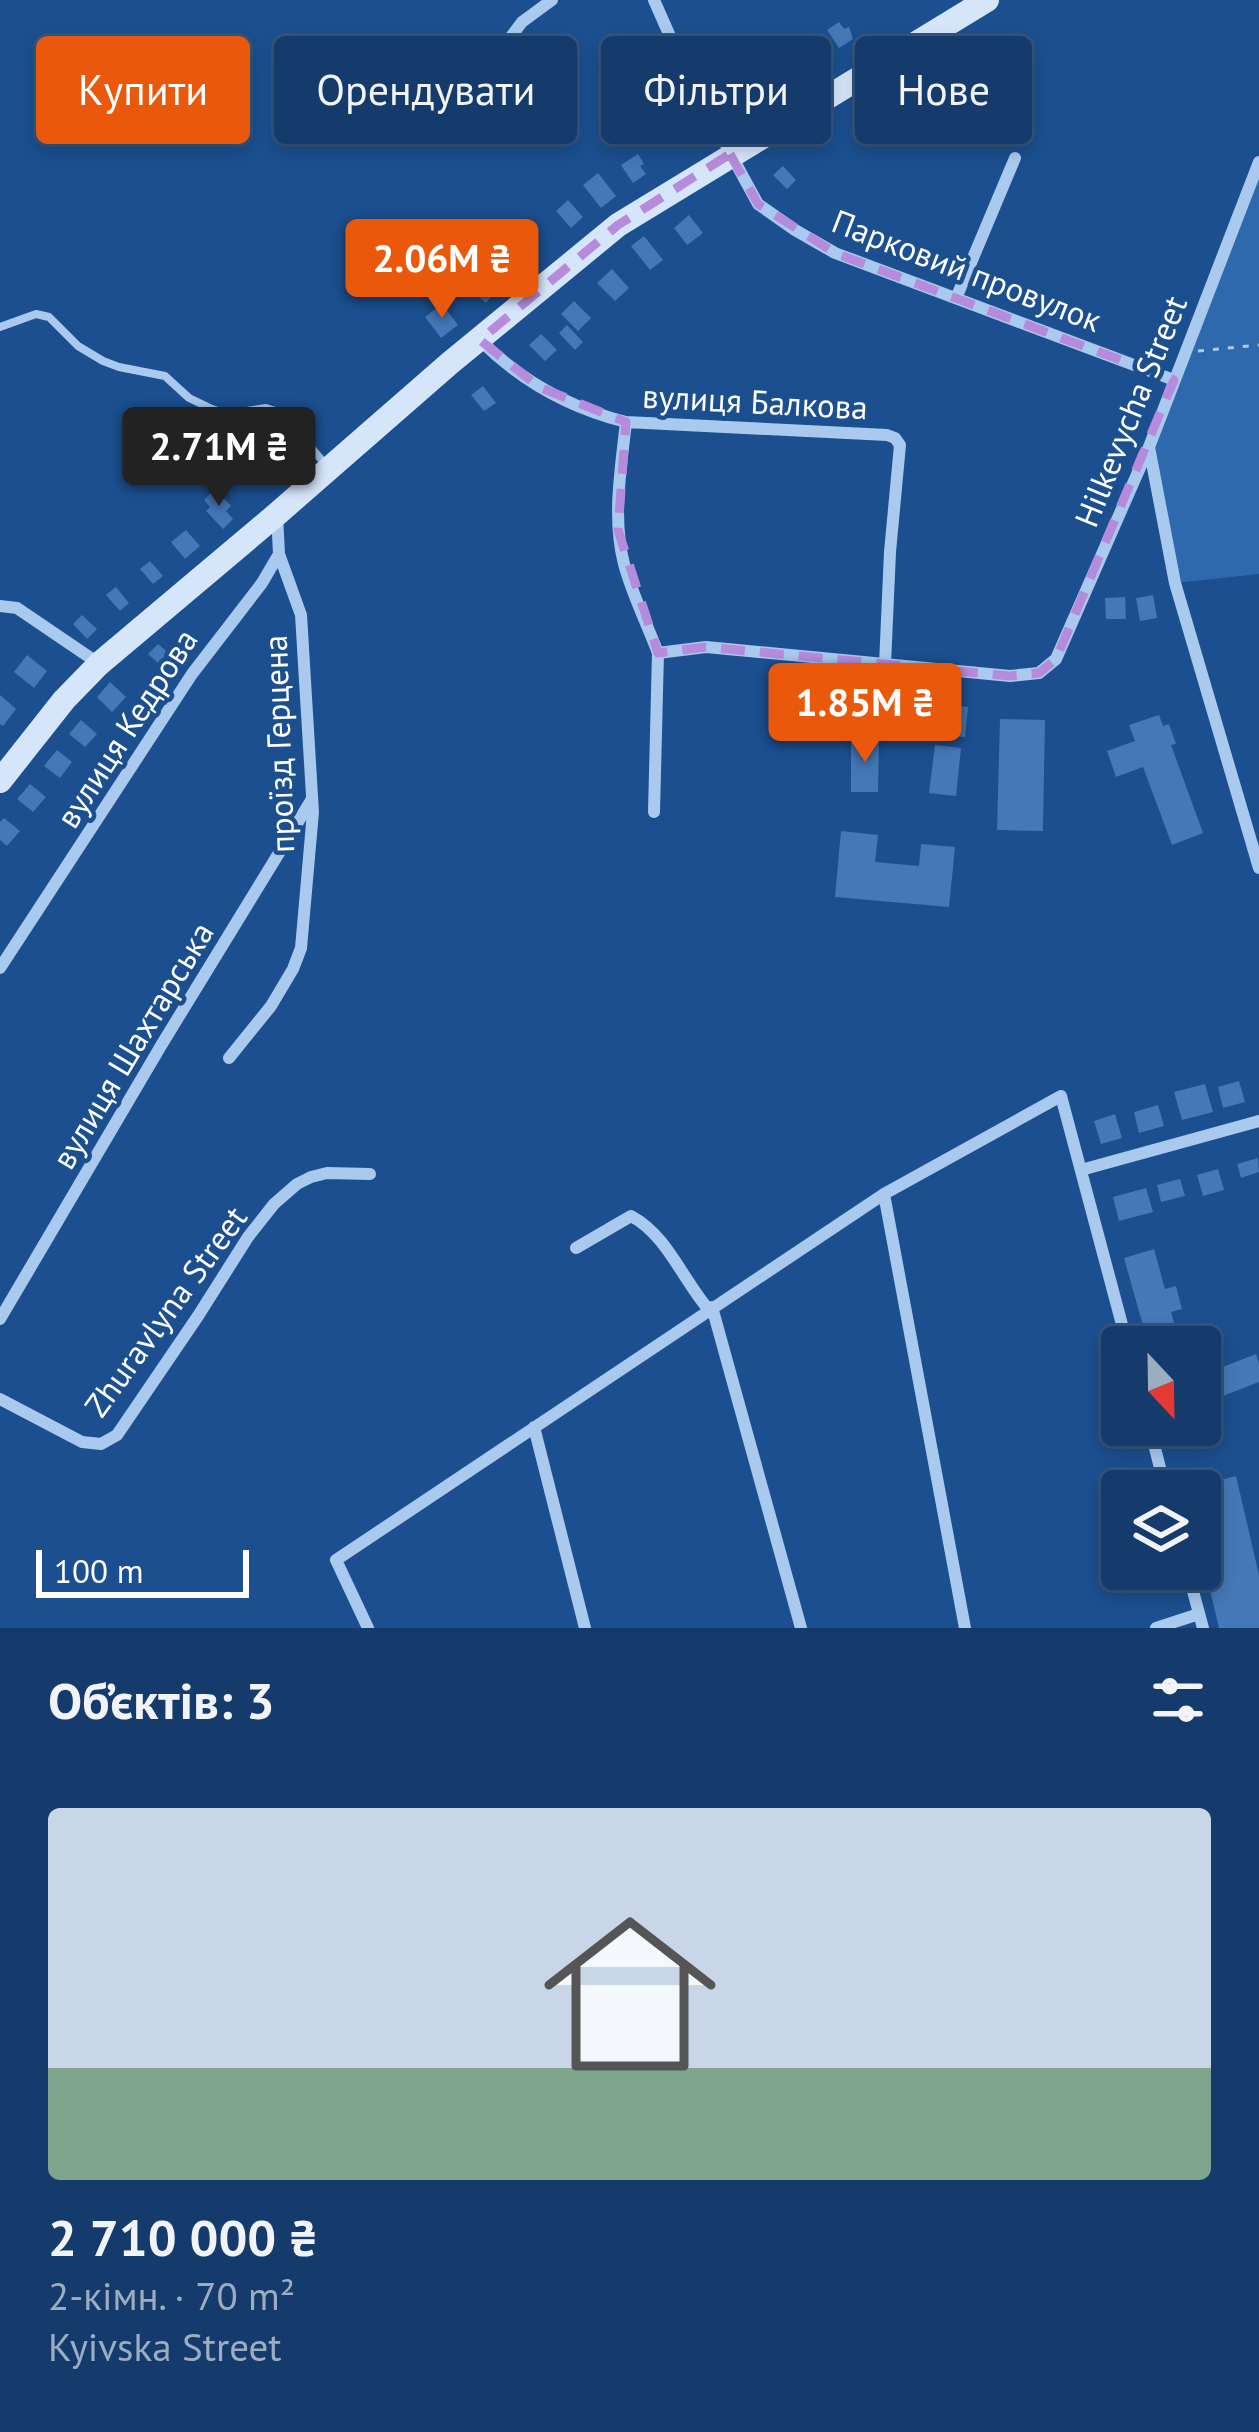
<!DOCTYPE html>
<html lang="uk">
<meta charset="utf-8">
<style>
body{margin:0;font-family:"PT Sans",sans-serif;background:#214673;color:#f1f3f6;height:100vh;display:flex;flex-direction:column;font-size:45px;white-space:nowrap}
*{box-sizing:border-box;margin:0}
p{font-size:39px;color:#9dadc1}
.icon{flex:none;width:66px;height:66px;fill:none;stroke:currentColor;stroke-width:2;stroke-linecap:round;stroke-linejoin:round}
.map{position:relative;height:1628px;overflow:hidden}
.panel{display:flex;flex-direction:column;background:#143b6b;flex:1}
.panel>*{flex:none}
.guide{position:absolute;left:36px;top:36px;width:1188px;height:108px;display:flex;gap:24px}
.needle{width:78px;rotate:158deg}
.fabs{position:absolute;left:1101px;top:1326px;display:grid;gap:24px}
.fabs a{display:grid;place-items:center;width:120px;height:120px;border-radius:12px;background:#143b6b;box-shadow:0 6px 18px #0003,0 0 0 3px #33557e;font-size:60px}
.scale{position:absolute;left:36px;bottom:30px;width:213px;box-sizing:border-box;padding-left:12px;border:6px solid #fff;border-top:0;font-size:33px;line-height:42px;white-space:nowrap;color:#fff;-webkit-text-stroke:9px #1b4f8f;paint-order:stroke}
.price{position:absolute;translate:-50% -102px;padding:0 27px;border-radius:12px;background:#ea580c;color:#fff;font-size:39px;line-height:78px;filter:drop-shadow(0 3px 6px #0008)}
.price::after{content:'';position:absolute;left:50%;top:72px;width:36px;height:27px;margin-left:-18px;background:inherit;clip-path:polygon(0 0,100% 0,50% 100%)}
.price.on{background:#222;color:#fff}
ul{padding:0;list-style:none}
li{display:grid;align-content:center;gap:24px;height:636px;padding:0 48px}
li+li{border-top:3px solid #33557e}
li span{display:grid;place-items:center;height:372px;border-radius:12px;color:#555}
li>.icon{margin-inline-start:auto}
span .icon{width:216px;height:216px;fill:#fffc;stroke-width:1}
li b{font-size:51px}
h2{display:flex;justify-content:space-between;align-items:center;height:144px;padding:0 48px;font-size:51px}
.tag{padding:0 42px;border-radius:12px;background:#143b6b;box-shadow:0 6px 18px #0003,0 0 0 3px #33557e;font-size:42px;line-height:108px}
.tag.on{background:#ea580c;color:#fff}
.map>svg:first-child{display:block}
</style>
<div class="map">
<svg width="1259" height="1628" viewBox="0 0 1259 1628">
<rect width="100%" height="100%" fill="#1b4f8f"/>
<path fill="#2e69ad" d="M 1259,162 L 1259,574 L 1175,583 L 1149,447 Z"/>
<path fill="#4478b7" d="M 839,22 L 844,29 L 849,27 L 853,39 L 839,48 L 827,30 Z
M 997,35 L 1012,59 L 993,71 L 978,47 Z
M 800,46 L 809,62 L 805,65 L 807,68 L 796,75 L 784,55 Z
M 749,74 L 759,91 L 755,93 L 758,99 L 745,106 L 732,83 Z
M 887,93 L 900,114 L 882,125 L 869,105 Z
M 638,154 L 644,164 L 640,166 L 646,174 L 633,183 L 621,165 Z
M 783,166 L 796,180 L 787,189 L 773,175 Z
M 598,173 L 616,196 L 601,208 L 583,185 Z
M 568,200 L 583,217 L 571,228 L 556,211 Z
M 689,215 L 703,233 L 687,245 L 674,228 Z
M 644,236 L 663,260 L 650,270 L 631,246 Z
M 502,255 L 516,272 L 504,282 L 489,266 Z
M 612,269 L 629,288 L 615,301 L 597,283 Z
M 481,277 L 497,289 L 486,303 L 471,290 Z
M 574,301 L 591,318 L 578,331 L 561,314 Z
M 442,304 L 458,325 L 441,338 L 425,317 Z
M 567,325 L 583,342 L 575,350 L 559,333 Z
M 541,334 L 557,350 L 545,361 L 529,345 Z
M 483,386 L 496,403 L 484,411 L 471,395 Z
M 264,446 L 282,467 L 263,484 L 245,462 Z
M 215,489 L 231,506 L 226,511 L 233,519 L 223,529 L 206,511 L 210,507 L 204,500 Z
M 186,530 L 200,546 L 185,559 L 171,542 Z
M 150,561 L 163,576 L 153,584 L 140,569 Z
M 116,587 L 129,603 L 120,611 L 106,595 Z
M 1153,595 L 1157,618 L 1140,621 L 1136,598 Z
M 1125,597 L 1126,619 L 1106,619 L 1105,598 Z
M 82,615 L 97,629 L 87,639 L 73,624 Z
M 158,644 L 174,658 L 164,668 L 148,654 Z
M 27,655 L 47,671 L 34,688 L 14,672 Z
M 110,682 L 126,697 L 112,712 L 97,697 Z
M 0,695 L 16,709 L 3,726 L 0,724 Z
M 839,697 L 968,707 L 965,737 L 837,727 Z
M 1159,715 L 1163,726 L 1169,724 L 1176,744 L 1171,745 L 1203,833 L 1172,845 L 1143,767 L 1116,777 L 1107,751 L 1135,741 L 1129,725 Z
M 1000,719 L 1045,720 L 1043,831 L 997,830 Z
M 81,720 L 97,734 L 85,747 L 69,734 Z
M 851,739 L 879,739 L 878,792 L 851,792 Z
M 935,745 L 961,748 L 956,796 L 929,793 Z
M 57,750 L 72,762 L 60,778 L 44,766 Z
M 30,784 L 46,797 L 33,812 L 17,799 Z
M 4,818 L 20,831 L 7,846 L 0,840 L 0,822 Z
M 841,831 L 878,835 L 875,862 L 919,866 L 921,844 L 955,847 L 949,907 L 835,897 Z
M 1239,1081 L 1245,1102 L 1223,1108 L 1218,1087 Z
M 1205,1084 L 1213,1112 L 1182,1120 L 1174,1092 Z
M 1158,1105 L 1164,1126 L 1139,1133 L 1134,1112 Z
M 1115,1114 L 1122,1138 L 1101,1144 L 1094,1121 Z
M 1258,1158 L 1259,1172 L 1241,1178 L 1237,1164 Z
M 1218,1169 L 1224,1190 L 1203,1196 L 1197,1175 Z
M 1180,1179 L 1185,1196 L 1161,1202 L 1157,1185 Z
M 1146,1188 L 1153,1212 L 1119,1221 L 1113,1197 Z
M 1154,1249 L 1165,1289 L 1176,1286 L 1182,1309 L 1171,1312 L 1181,1347 L 1149,1347 L 1124,1258 Z
M 1256,1354 L 1259,1363 L 1259,1382 L 1202,1404 L 1200,1376 Z
M 1236,1476 L 1259,1575 L 1259,1628 L 1219,1628 L 1200,1547 L 1200,1491 L 1178,1491 Z"/>
<g fill="none" stroke-linecap="round" stroke-linejoin="round">
<path stroke="#a9c9ee" stroke-width="3" stroke-dasharray="6 9" stroke-linecap="butt" d="M 1198,351 L 1259,345"/>
<path stroke="#a9c9ee" stroke-width="8" d="M 0,327 L 36,314 L 49,317 L 78,346 L 103,361 L 119,367 L 165,376 L 189,398 L 212,409 L 227,414 L 266,408 L 282,413 L 325,464"/>
<path stroke="#a9c9ee" stroke-width="12" d="M 654,0 L 684,68 L 758,204 L 795,230 L 835,253 L 1174,380
M 447,89 L 470,88 L 477,82 L 522,22 L 552,0
M 957,296 L 1015,158
M 480,340 C 521,381 570,408 626,422 L 887,435 L 895,438 L 900,445 L 890,552 L 885,664
M 626,422 C 621,468 612,518 624,564 C 632,594 647,624 658,653
M 1149,447 L 1175,583 L 1259,868
M 0,606 L 17,608 L 98,663
M 654,812 L 658,653 L 706,647 L 1010,676 L 1039,673 L 1056,659 L 1149,447 L 1259,162
M 0,968 L 192,674 L 262,583 L 279,554 L 277,515
M 229,1058 L 271,1006 L 293,969 L 301,948 L 313,812 L 301,615 L 279,554
M 1081,1170 L 1259,1121
M 884,1194 L 965,1628
M 576,1248 L 631,1216 C 667,1235 682,1279 709,1310
M 712,1307 L 801,1628
M 0,1319 L 162,1044 L 312,799
M 0,1399 L 82,1442 L 101,1444 L 117,1435 L 198,1316 L 248,1237 L 274,1204 L 297,1184 L 311,1177 L 327,1173 L 370,1174
M 1149,1425 L 1166,1491
M 534,1427 L 585,1628
M 1187,1569 L 1203,1628
M 368,1628 L 336,1560 L 884,1194 L 1061,1096 L 1128,1347
M 1156,1628 L 1199,1614"/>
<path stroke="#d6e6fa" stroke-width="24" d="M 0,781 L 64,700 L 99,664 L 277,514 L 450,363 L 618,225 L 987,0"/>
</g>
<path fill="none" stroke="#b68bdc" stroke-width="9" stroke-dasharray="24 15" stroke-linejoin="round" d="M 730,154 L 758,204 L 835,253 L 1174,380 L 1056,659 L 1039,673 L 1010,676 L 706,647 L 658,653 L 618,530 L 626,422 L 539,387 L 480,340 L 618,225 Z"/>
<g text-anchor="middle" dominant-baseline="central" stroke-width="9" stroke-linejoin="round" paint-order="stroke">
<g font-size="33" fill="#fff" stroke="#1b4f8f">
<text transform="translate(967 270) rotate(21)">Парковий провулок</text>
<text transform="translate(755 401) rotate(3)">вулиця Балкова</text>
<text transform="translate(1130 411) rotate(-68)">Hilkevycha Street</text>
<text transform="translate(126 728) rotate(-57)">вулиця Кедрова</text>
<text transform="translate(278 744) rotate(-92)">проїзд Герцена</text>
<text transform="translate(132 1045) rotate(-59)">вулиця Шахтарська</text>
<text transform="translate(165 1311) rotate(-54)">Zhuravlyna Street</text>
</g>
</g>
</svg>
<div class="fabs">
<a><svg class="needle" viewBox="-14 -14 28 28"><path d="M0-13l5 13h-10z" fill="#e53935"/><path d="M0 13l5-13h-10z" fill="#9dadc1"/></svg></a>
<a><svg class="icon" aria-label="layers" viewBox="0 0 24 24"><path d="M12 4l9 5-9 5-9-5zM3 14l9 5 9-5"/></svg></a>
</div>
<div class="scale">100 m</div>
<b class="price" style="left:442px;top:321px">2.06M ₴</b>
<b class="price on" style="left:219px;top:509px">2.71M ₴</b>
<b class="price" style="left:865px;top:765px">1.85M ₴</b>
<div class="guide">
<a class="tag on">Купити</a>
<a class="tag">Орендувати</a>
<a class="tag">Фільтри</a>
<a class="tag">Нове</a>
</div>
</div>
<section class="panel">
<h2>Об’єктів: 3<svg class="icon" aria-label="filters" viewBox="0 0 24 24"><path d="M4 7h16M4 17h16"/><circle cx="9" cy="7" r="2"/><circle cx="15" cy="17" r="2"/></svg></h2>
<ul>
<li><span style="background:linear-gradient(#c9d6e8 70%,#7fa58c 0)"><svg class="icon" aria-label="home" viewBox="0 0 24 24"><path d="M3 11l9-7 9 7M6 9v11h12V9"/></svg></span><div><b>2 710 000 ₴</b><p>2-кімн. · 70 m²</p><p>Kyivska Street</p></div></li>
</ul>
</section>
